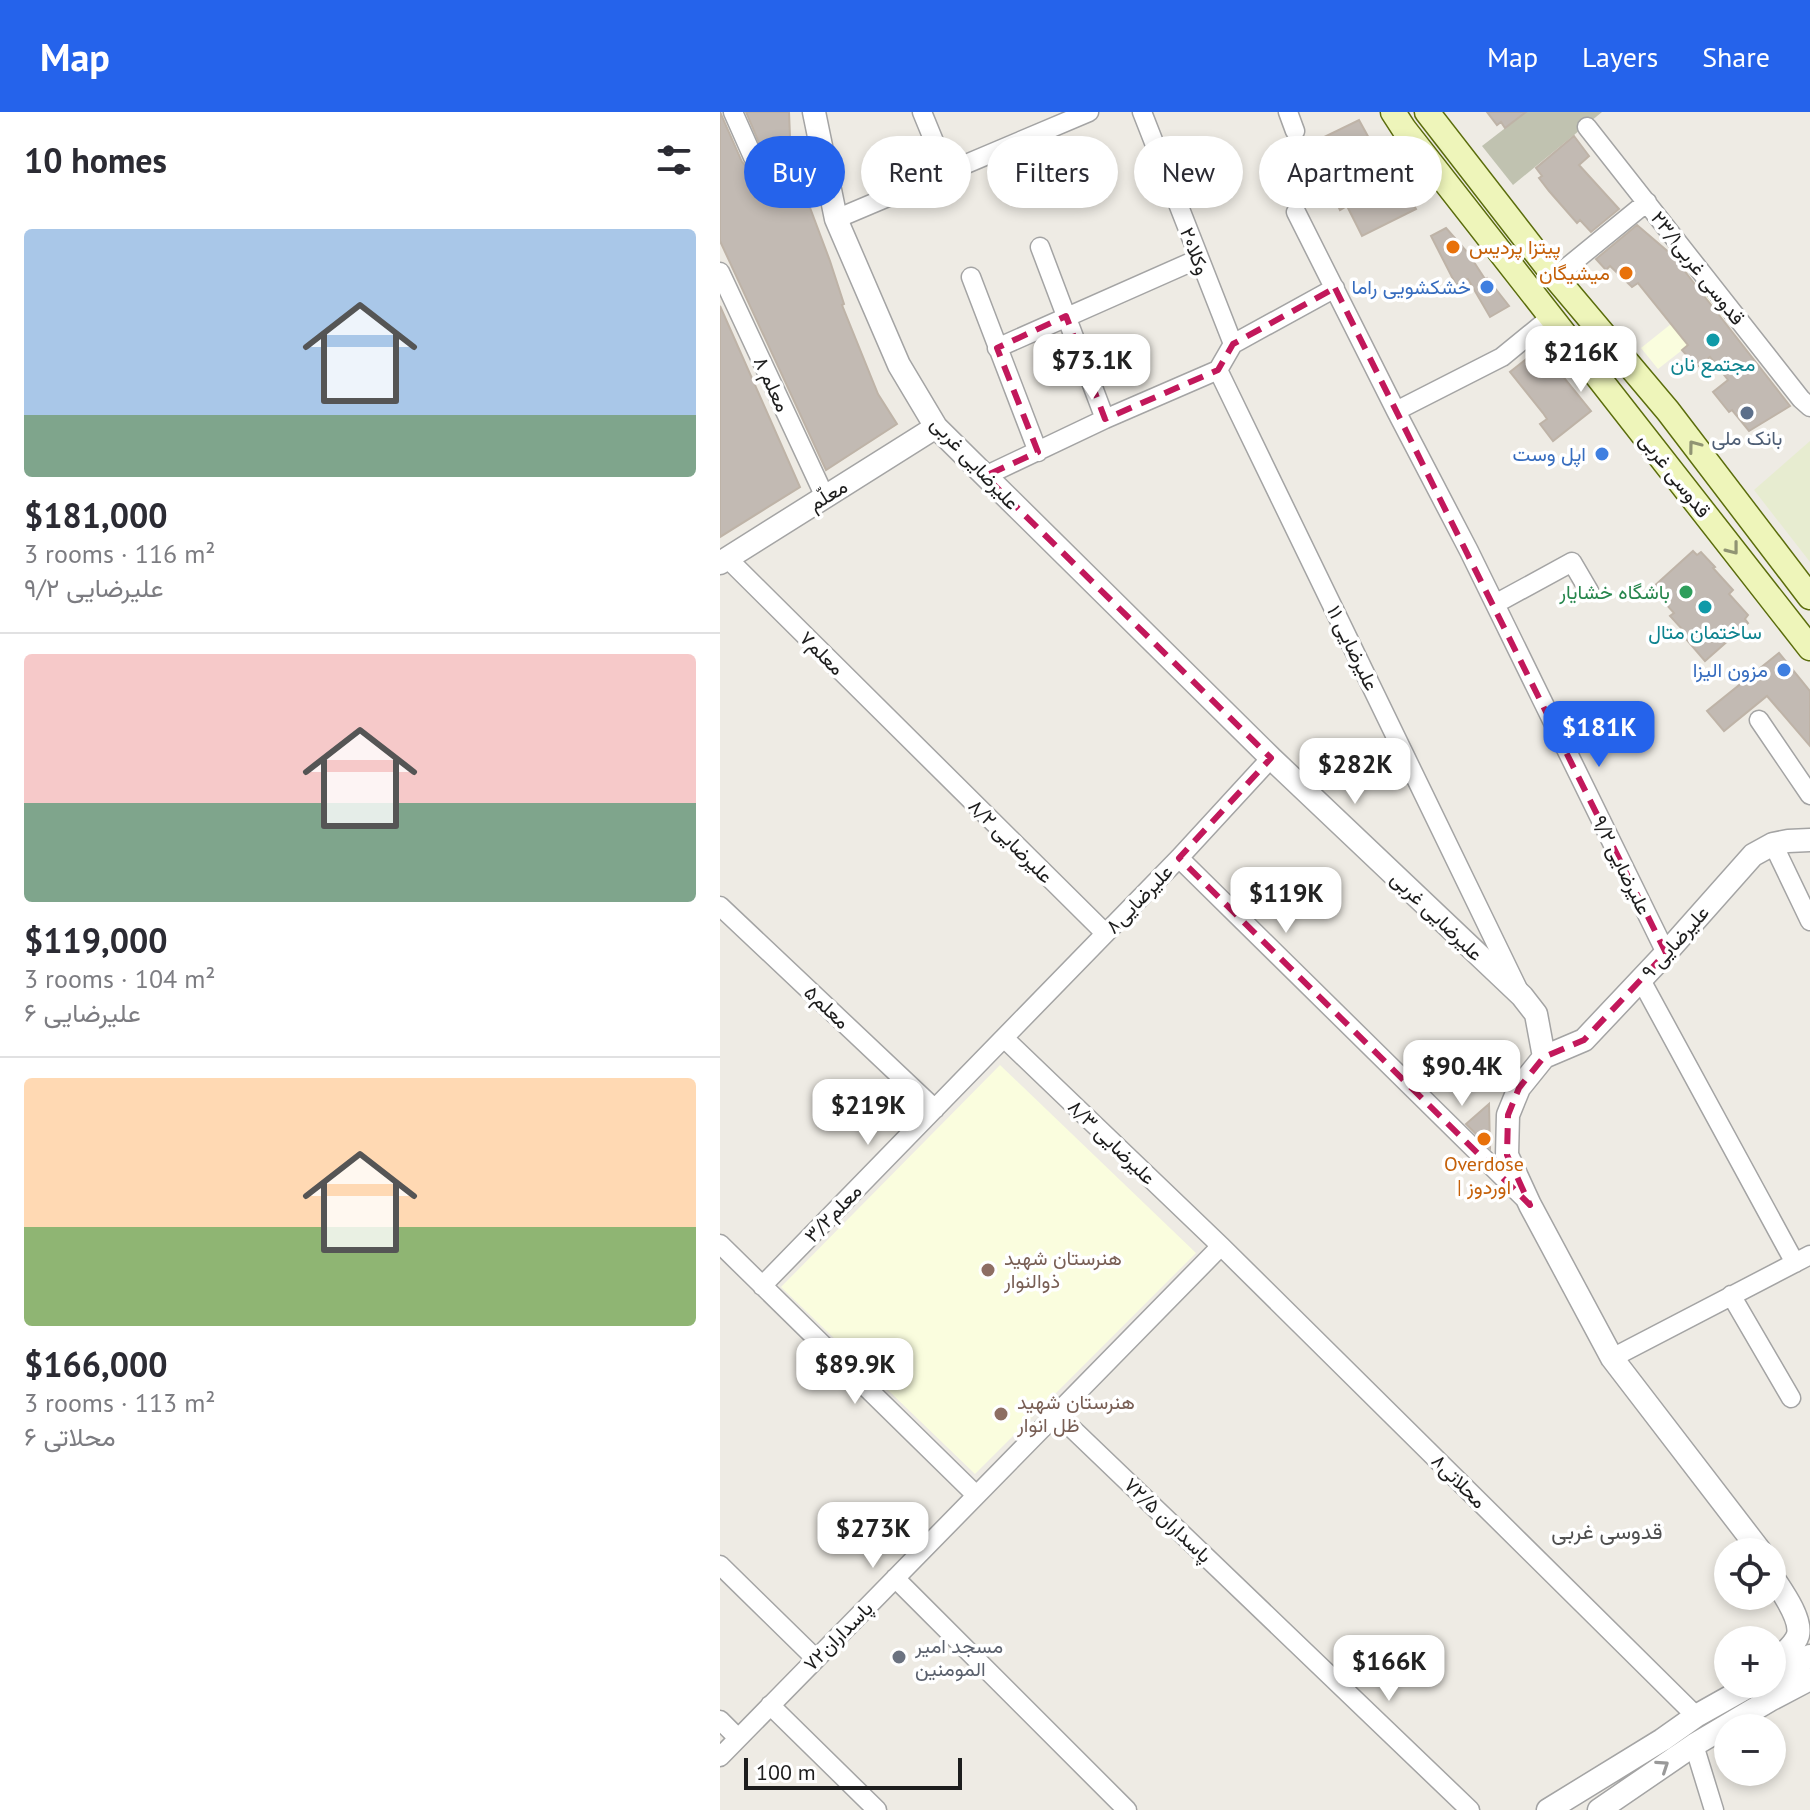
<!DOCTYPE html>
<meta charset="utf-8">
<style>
body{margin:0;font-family:"PT Sans",Vazirmatn,sans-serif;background:#f7f7f7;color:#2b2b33;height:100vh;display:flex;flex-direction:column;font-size:30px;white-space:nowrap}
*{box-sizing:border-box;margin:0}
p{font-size:26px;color:#7c7c81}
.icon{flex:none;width:44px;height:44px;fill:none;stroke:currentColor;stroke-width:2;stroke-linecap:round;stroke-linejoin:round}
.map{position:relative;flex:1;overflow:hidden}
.panel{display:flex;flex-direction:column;background:#fff;width:720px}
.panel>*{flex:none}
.top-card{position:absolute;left:24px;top:24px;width:760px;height:72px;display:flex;gap:16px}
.tools{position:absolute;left:994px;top:1426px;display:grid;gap:16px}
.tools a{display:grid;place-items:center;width:72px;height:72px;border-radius:50%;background:#fff;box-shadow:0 4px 12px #0003;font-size:40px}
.scale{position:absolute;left:24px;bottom:20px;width:218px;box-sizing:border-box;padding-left:8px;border:4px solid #1d1d1d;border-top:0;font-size:22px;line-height:28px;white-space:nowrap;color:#1d1d1d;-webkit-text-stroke:6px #fff;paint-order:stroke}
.price{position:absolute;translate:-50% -68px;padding:0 18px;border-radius:16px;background:#fff;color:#222;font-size:26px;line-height:52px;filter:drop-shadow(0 2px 4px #0008)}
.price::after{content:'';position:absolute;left:50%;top:48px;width:24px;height:18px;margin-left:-12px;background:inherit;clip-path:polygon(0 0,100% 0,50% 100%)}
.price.active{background:#2563eb;color:#fff}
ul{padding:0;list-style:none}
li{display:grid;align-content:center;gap:16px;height:424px;padding:0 24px}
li+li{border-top:2px solid #e1e1e2}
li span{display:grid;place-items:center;height:248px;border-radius:8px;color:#555}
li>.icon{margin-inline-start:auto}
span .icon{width:144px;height:144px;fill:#fffc;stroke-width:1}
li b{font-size:34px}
h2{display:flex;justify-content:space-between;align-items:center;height:96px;padding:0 24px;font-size:34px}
.chip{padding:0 28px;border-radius:36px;background:#fff;box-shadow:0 4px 12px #0003;font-size:28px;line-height:72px}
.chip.active{background:#2563eb;color:#fff}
header{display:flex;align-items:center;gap:48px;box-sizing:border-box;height:112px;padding:0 40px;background:#2563eb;color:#fff}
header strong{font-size:38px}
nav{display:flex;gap:44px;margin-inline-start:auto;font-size:28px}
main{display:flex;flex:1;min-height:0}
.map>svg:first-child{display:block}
</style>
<header>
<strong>Map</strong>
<nav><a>Map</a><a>Layers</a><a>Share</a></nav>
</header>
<main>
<section class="panel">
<h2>10 homes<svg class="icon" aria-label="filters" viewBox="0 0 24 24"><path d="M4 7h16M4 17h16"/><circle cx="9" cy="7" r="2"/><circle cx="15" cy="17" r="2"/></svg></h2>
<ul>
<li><span style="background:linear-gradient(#a9c7e8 75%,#7fa58c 0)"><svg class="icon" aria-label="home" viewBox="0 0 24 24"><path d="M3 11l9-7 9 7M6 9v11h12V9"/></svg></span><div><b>$181,000</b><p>3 rooms · 116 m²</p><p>۹/۲ علیرضایی</p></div></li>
<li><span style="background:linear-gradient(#f6c9c9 60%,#7fa58c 0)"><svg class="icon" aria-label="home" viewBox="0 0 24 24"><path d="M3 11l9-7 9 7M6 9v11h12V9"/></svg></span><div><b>$119,000</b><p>3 rooms · 104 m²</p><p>۶ علیرضایی</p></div></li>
<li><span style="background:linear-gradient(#ffd9b3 60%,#8fb573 0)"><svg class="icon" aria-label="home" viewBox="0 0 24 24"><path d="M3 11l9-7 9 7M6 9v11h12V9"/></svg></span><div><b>$166,000</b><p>3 rooms · 113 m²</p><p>۶ محلاتی</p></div></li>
</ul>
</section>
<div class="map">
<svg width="1090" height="1698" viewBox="0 0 1090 1698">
<rect width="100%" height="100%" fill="#eeebe4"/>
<path fill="#fafdde" d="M 986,184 L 1003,206 L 938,257 L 921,236 Z
M 280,953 L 476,1141 L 255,1362 L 61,1175 Z"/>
<path fill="#c0c2b0" d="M 806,0 L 882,0 L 793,73 L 762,34 Z"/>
<path fill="#e7ecd0" d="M 1090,329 L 1090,450 L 1034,378 Z"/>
<path fill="#c2bab3" stroke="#beb3a7" stroke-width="2" d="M 0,0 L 22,50 L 27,55 L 33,57 L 42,53 L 45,45 L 26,0 L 69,0 L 70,25 L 82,68 L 80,69 L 110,149 L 124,192 L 122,193 L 158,282 L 177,312 L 106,358 L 0,129 Z
M 767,0 L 806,0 L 785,16 L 781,10 L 777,13 Z
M 639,8 L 650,28 L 655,29 L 676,70 L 681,68 L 696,97 L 642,124 L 627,94 L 620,98 L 607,70 L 614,66 L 596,29 Z
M 854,24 L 869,44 L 859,53 L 899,97 L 871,120 L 860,108 L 857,111 L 829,79 L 819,66 L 822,64 L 816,56 Z
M 917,113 L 952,143 L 1070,294 L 1029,319 L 1012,298 L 1009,300 L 993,280 L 1008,268 L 990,245 L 977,255 L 962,238 L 968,233 L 918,171 L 912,175 L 890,154 L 886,158 L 876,147 Z
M 726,116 L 748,141 L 765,167 L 767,166 L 789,194 L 770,205 L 748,167 L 736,173 L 711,124 Z
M 0,194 L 80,375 L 0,425 Z
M 815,240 L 824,241 L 871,299 L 833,329 L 820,312 L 827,307 L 823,301 L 790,260 Z
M 973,439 L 977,443 L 981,440 L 995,455 L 993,456 L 1013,478 L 1009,482 L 1028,503 L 1025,507 L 1028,511 L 985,549 L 960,520 L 963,518 L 950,504 L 954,501 L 932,476 Z
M 1059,541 L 1090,579 L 1090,634 L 1047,584 L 1004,619 L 987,599 Z
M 769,992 L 770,1036 L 746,1012 Z"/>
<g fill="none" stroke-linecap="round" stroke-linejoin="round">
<defs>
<path id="minor" d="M 13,0 L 33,45
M 202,0 L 227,61
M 422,0 L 513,232
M 568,0 L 575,19
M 867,15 L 1081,287 L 1090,295
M 576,100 L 676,299 L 749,439 L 946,841
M 116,107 L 369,0
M 320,135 L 385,307
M 0,160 L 105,385
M 251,165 L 318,340
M 835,165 L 927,90
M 513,232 L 498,258 L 798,877
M 513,232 L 615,176
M 277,236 L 478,147
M 676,299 L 782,245 L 831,205
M 265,364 L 385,307 L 498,258
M 7,446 L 385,821
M 775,492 L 852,450 L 869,479
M 1039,608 L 1090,683
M 1053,732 L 1090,809
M 459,746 L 803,1085
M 0,794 L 215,997
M 921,868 L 1075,1151
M 284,926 L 501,1134 L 976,1604
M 0,1132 L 256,1383
M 42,1174 L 459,746 L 551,646
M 1011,1183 L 1071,1286
M 892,1246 L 1090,1143
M 337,1302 L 750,1698
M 0,1453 L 96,1547
M 175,1466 L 407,1698
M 50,1593 L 157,1698
M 0,1608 L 18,1626
M 974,1633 L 994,1698
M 0,1645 L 501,1134"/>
<path id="tertiary" d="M 94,0 L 116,107 L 179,253 L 216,315 L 551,646 L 802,884 L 816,902 L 824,945 L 799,976 L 788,1003 L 787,1043 L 810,1093 L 892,1246 L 1041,1440
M 0,451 L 216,315
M 824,945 L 864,928 L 946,841 L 1033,743 L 1053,732 L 1068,729 L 1090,728
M 1052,1464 C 1061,1478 1082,1506 1078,1523 C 1074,1535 1060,1544 1052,1552
M 1052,1563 L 1090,1544
M 828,1698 L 942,1628 L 976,1604 L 1033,1572
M 879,1698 L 974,1633 L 1050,1588 L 1090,1567"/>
<path id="secondary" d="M 673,0 L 684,17 L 1090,536
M 707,0 L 835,165 L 948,299 L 1090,485"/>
</defs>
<use href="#minor" stroke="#a4a4a4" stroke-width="21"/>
<use href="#tertiary" stroke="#a4a4a4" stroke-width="25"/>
<use href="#secondary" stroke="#5b6d0c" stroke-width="27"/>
<use href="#minor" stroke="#fff" stroke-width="18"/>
<use href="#tertiary" stroke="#fff" stroke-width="22"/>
<use href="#secondary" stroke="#eef5ba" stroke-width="24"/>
</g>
<defs><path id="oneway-chevron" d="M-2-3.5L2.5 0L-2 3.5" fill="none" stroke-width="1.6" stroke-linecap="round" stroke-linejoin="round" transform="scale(2)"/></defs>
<g stroke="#909473">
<use href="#oneway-chevron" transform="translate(974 334) rotate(-127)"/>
<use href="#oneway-chevron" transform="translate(1013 437) rotate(52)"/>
</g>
<use stroke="#999" href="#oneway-chevron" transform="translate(943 1654) rotate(-34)"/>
<path fill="none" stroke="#c2185b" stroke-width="6" stroke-dasharray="16 10" stroke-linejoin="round" d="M 615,176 L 946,841 L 864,928 L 824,945 L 799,976 L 788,1003 L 787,1043 L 810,1093 L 459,746 L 551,646 L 265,364 L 318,340 L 277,236 L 346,204 L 385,307 L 498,258 L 513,232 Z"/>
<g fill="#e8710a" stroke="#fff" stroke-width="3">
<circle cx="733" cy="135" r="8"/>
<circle cx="906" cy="161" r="8"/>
<circle cx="764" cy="1027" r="8"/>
</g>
<g fill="#3f7fe0" stroke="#fff" stroke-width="3">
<circle cx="767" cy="175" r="8"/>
<circle cx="882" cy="342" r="8"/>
<circle cx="1064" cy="558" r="8"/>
</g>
<g fill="#0f9aa8" stroke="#fff" stroke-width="3">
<circle cx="993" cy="228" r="8"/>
<circle cx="985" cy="495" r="8"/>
</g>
<circle fill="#5c6f8a" stroke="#fff" stroke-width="3" cx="1027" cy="301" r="8"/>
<circle fill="#2e9e5b" stroke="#fff" stroke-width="3" cx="966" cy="480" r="8"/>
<g fill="#8d6e63" stroke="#fff" stroke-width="3">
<circle cx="268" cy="1158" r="8"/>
<circle cx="281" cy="1302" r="8"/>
</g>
<circle fill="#6b7280" stroke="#fff" stroke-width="3" cx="179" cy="1545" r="8"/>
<g text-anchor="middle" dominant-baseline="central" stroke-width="7" stroke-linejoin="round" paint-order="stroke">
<g font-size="20" fill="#c56008" stroke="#fff" text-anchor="start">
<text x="749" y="135">پیتزا پردیس</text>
<text x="890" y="161" text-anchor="end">میشیگان</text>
<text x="764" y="1052" text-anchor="middle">Overdose<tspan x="764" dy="23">| اوردوز</tspan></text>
</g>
<g font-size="20" fill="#1d1d1d" stroke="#fff">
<text transform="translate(475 139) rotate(69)">وکلا۲۰</text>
<text transform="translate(978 156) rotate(52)">قدوسی غربی۲۳/۱</text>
<text transform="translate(52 272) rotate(65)">۸ معلم</text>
<text transform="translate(255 351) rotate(47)">علیرضایی غربی</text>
<text transform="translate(955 363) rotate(52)">قدوسی غربی</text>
<text transform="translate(108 383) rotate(-32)">معلّم</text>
<text transform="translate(633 536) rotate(64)">۱۱ علیرضایی</text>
<text transform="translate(102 541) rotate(45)">معلم۷</text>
<text transform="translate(291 729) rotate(45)">علیرضایی ۸/۲</text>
<text transform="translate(902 753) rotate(64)">۹/۲ علیرضایی</text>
<text transform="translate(419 787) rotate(-46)">علیرضایی۸</text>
<text transform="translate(717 804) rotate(44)">علیرضایی غربی</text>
<text transform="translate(955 830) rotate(-48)">۹ علیرضایی</text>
<text transform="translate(107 895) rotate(43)">معلم۵</text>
<text transform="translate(392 1030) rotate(44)">۸/۳ علیرضایی</text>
<text transform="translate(113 1101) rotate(-46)">معلم۳/۲</text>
<text transform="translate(739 1369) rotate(45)">محلاتی۸</text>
<text transform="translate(448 1408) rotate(44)">۷۲/۵ پاسداران</text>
<text transform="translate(118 1524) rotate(-45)">پاسداران۷۲</text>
</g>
<g font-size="20" fill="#366cbe" stroke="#fff" text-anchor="end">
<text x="751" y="175">خشکشویی راما</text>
<text x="866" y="342">اپل وست</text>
<text x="1048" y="558">مزون الیزا</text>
</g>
<g font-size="20" fill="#0d838f" stroke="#fff">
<text x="993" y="252">مجتمع نان</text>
<text x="985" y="520">ساختمان متال</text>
</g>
<g font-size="20" fill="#4e5e75" stroke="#fff">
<text x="1027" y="326">بانک ملی</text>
</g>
<g font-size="20" fill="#27864d" stroke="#fff" text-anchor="end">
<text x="950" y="480">باشگاه خشایار</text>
</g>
<g font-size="20" fill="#785e54" stroke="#fff" text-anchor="start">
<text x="284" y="1146">هنرستان شهید<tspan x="284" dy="23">ذوالنوار</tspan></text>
<text x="297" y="1290">هنرستان شهید<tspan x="297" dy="23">ظل انوار</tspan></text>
</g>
<g font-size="20" fill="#5b616d" stroke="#fff" text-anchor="start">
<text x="195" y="1534">مسجد امیر<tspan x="195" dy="23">المومنین</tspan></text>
</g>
<g font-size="22" fill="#505050" stroke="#fff">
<text x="887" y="1419">قدوسی غربی</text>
</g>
</g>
</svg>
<div class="tools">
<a><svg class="icon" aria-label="locate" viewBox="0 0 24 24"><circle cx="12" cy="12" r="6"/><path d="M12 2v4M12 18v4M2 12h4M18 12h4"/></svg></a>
<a>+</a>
<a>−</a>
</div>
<div class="scale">100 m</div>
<b class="price" style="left:861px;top:282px">$216K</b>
<b class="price" style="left:372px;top:290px">$73.1K</b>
<b class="price active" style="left:879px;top:657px">$181K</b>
<b class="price" style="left:635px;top:694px">$282K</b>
<b class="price" style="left:566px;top:823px">$119K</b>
<b class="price" style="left:742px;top:996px">$90.4K</b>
<b class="price" style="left:148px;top:1035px">$219K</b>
<b class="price" style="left:135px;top:1294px">$89.9K</b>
<b class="price" style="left:153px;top:1458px">$273K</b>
<b class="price" style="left:669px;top:1591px">$166K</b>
<div class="top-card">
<a class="chip active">Buy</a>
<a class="chip">Rent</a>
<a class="chip">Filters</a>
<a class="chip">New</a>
<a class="chip">Apartment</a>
</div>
</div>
</main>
